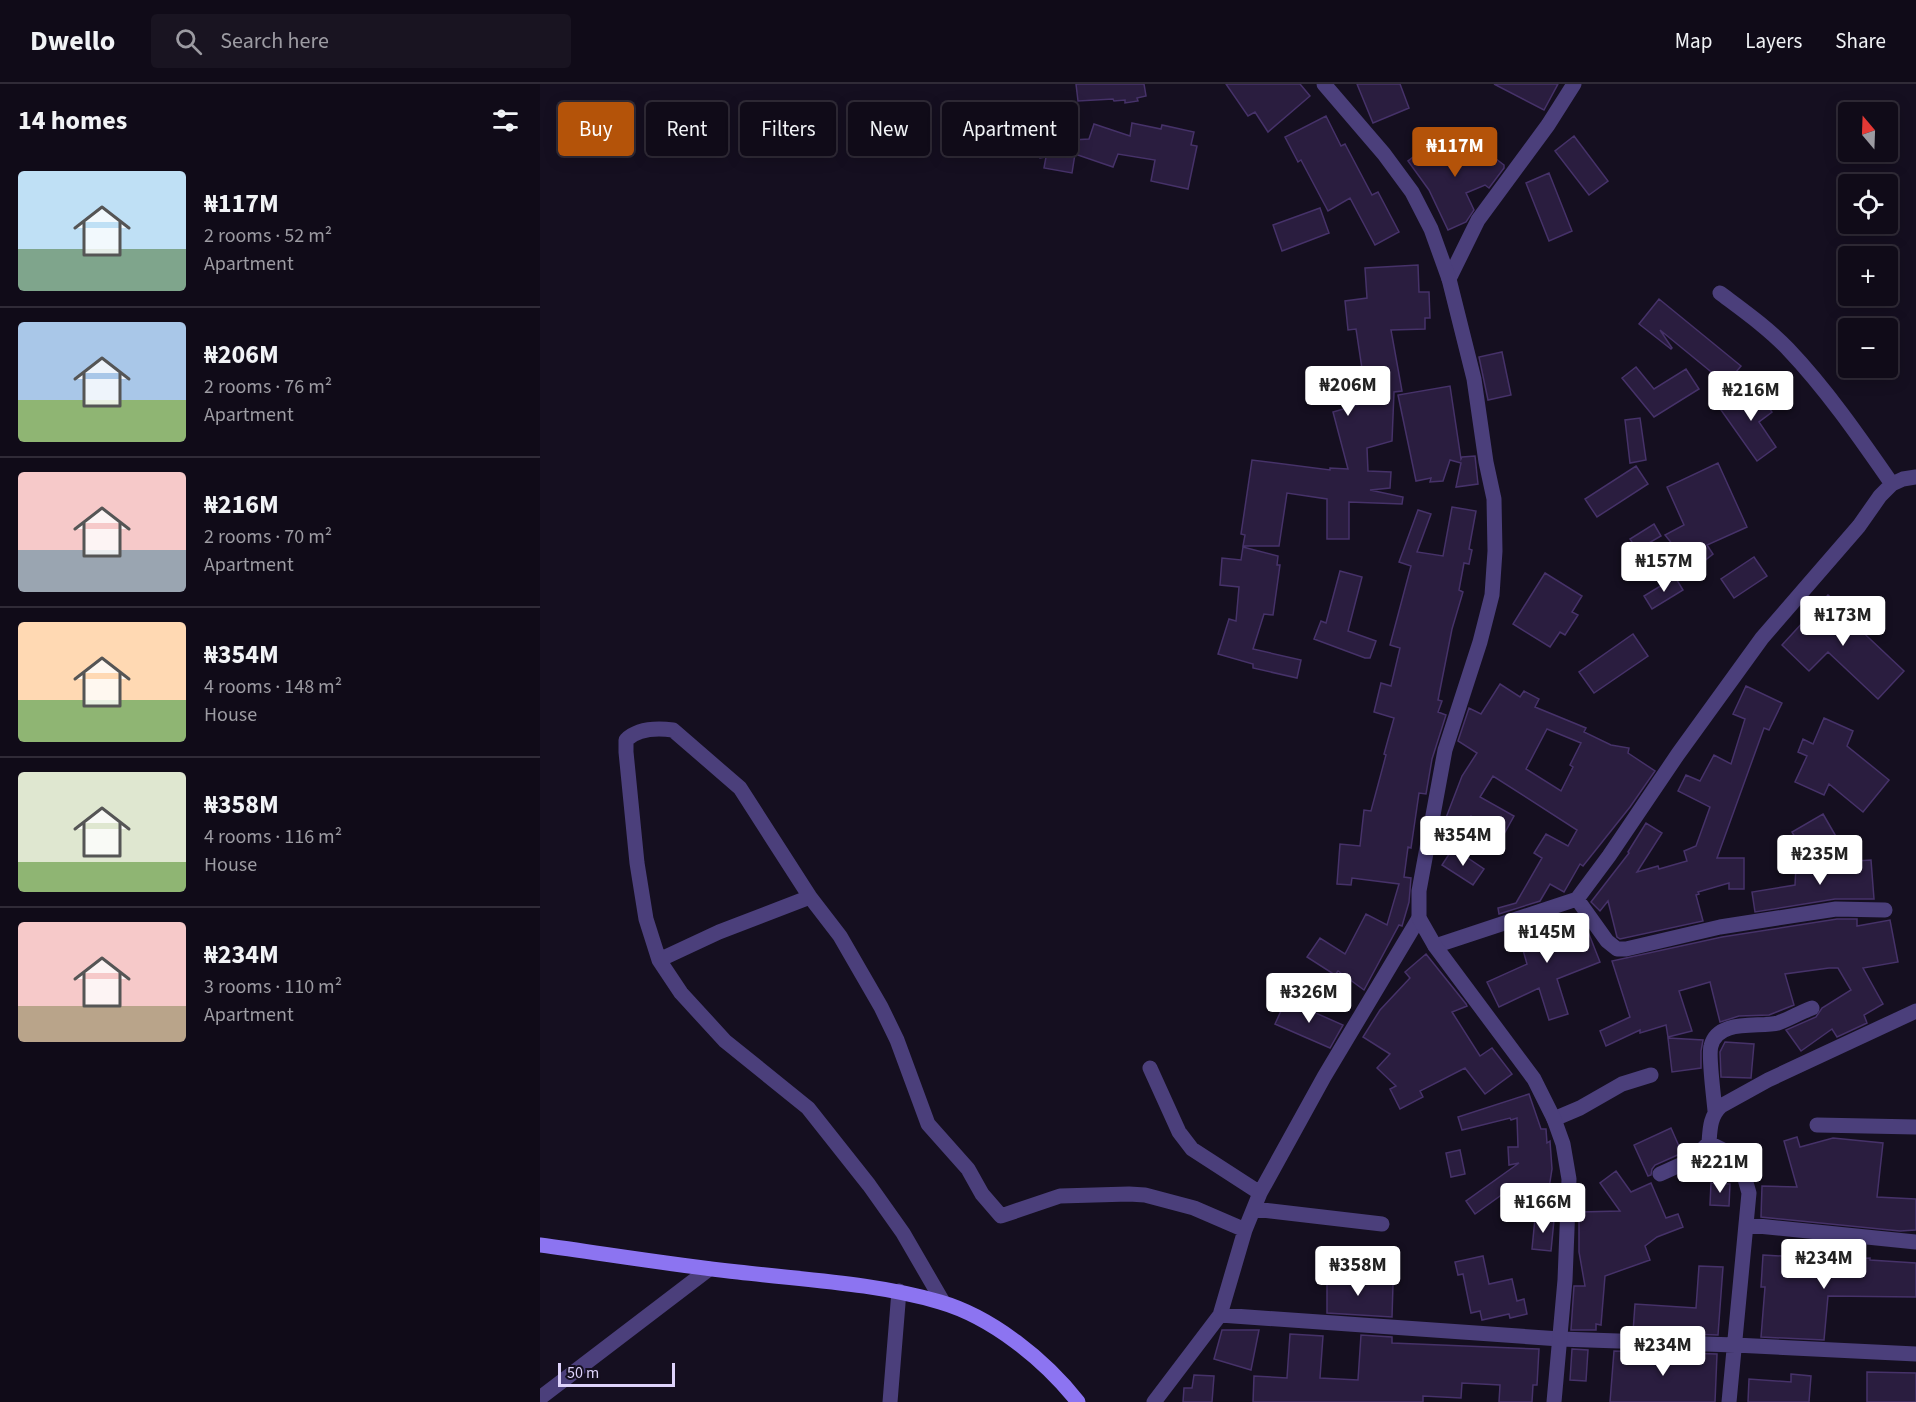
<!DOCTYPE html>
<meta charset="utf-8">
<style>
body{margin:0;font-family:"Source Sans 3",sans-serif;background:#191421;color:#f1f3f6;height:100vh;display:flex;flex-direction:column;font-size:22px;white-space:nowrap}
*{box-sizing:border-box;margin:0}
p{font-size:20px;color:#9c9ba2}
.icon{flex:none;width:33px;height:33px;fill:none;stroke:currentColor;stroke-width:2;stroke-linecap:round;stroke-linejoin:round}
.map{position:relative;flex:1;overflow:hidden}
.side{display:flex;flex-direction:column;background:#100b18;width:540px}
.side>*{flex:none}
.guide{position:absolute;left:18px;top:18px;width:570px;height:54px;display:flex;gap:12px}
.needle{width:39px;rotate:341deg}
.buttons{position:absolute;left:1298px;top:18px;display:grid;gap:12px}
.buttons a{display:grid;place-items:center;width:60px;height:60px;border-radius:6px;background:#100b18;box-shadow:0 3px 15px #0003,0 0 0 2px #302b37;font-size:30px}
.scale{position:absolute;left:18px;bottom:15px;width:117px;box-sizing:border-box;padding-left:6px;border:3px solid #ded3fb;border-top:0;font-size:16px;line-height:21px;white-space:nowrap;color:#ded3fb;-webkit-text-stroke:4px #150f20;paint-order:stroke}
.price{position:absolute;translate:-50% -51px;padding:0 14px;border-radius:6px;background:#fff;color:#222;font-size:20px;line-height:39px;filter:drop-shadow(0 2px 3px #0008)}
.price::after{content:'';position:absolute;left:50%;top:36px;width:18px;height:14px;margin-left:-9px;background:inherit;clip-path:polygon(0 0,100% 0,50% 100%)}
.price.current{background:#b45309;color:#fff}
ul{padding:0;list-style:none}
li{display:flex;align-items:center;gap:18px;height:150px;padding:0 18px}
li+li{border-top:2px solid #302b37}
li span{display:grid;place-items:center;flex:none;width:168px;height:120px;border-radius:6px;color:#555}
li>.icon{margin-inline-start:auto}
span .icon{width:72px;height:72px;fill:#fffc;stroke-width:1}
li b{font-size:26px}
h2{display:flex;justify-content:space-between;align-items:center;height:72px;padding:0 18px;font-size:26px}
.chip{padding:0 21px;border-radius:6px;background:#100b18;box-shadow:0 3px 15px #0003,0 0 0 2px #302b37;font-size:21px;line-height:54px}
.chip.current{background:#b45309;color:#fff}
header{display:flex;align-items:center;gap:36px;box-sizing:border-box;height:84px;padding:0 30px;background:#100b18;border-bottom:2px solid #302b37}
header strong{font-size:28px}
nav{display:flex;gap:33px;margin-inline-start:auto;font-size:21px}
.search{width:420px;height:54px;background:#191421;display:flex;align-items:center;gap:15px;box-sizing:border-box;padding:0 21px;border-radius:6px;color:#9c9ba2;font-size:22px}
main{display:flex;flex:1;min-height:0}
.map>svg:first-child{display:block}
</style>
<header>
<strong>Dwello</strong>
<div class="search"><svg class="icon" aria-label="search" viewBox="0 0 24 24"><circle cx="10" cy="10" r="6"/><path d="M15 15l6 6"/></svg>Search here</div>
<nav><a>Map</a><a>Layers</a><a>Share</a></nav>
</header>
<main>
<section class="side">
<h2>14 homes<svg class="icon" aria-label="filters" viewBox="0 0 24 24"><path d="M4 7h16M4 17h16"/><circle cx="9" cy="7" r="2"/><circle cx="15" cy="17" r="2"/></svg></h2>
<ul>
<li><span style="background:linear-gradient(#bfe0f5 65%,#7fa58c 0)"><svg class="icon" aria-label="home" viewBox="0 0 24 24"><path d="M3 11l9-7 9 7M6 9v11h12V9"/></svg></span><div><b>₦117M</b><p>2 rooms · 52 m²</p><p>Apartment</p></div></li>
<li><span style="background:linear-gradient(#a9c7e8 65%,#8fb573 0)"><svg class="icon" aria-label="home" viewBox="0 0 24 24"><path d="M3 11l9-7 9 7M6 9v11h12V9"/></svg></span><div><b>₦206M</b><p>2 rooms · 76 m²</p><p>Apartment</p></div></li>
<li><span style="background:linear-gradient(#f6c9c9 65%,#9aa5b1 0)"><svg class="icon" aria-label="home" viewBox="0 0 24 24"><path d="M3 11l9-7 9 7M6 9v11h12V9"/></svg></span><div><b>₦216M</b><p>2 rooms · 70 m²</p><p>Apartment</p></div></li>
<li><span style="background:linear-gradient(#ffd9b3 65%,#8fb573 0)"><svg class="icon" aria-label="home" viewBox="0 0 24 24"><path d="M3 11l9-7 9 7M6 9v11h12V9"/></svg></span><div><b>₦354M</b><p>4 rooms · 148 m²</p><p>House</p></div></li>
<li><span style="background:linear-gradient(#dfe7d0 75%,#8fb573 0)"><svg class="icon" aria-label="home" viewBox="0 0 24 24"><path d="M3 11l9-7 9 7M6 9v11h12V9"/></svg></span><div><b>₦358M</b><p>4 rooms · 116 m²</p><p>House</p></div></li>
<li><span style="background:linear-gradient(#f6c9c9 70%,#b9a48a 0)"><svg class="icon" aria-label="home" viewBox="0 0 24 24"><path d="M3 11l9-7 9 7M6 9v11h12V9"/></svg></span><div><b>₦234M</b><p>3 rooms · 110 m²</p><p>Apartment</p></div></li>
</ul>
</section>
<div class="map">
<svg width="1376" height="1318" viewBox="0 0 1376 1318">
<rect width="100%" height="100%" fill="#150f20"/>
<path fill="#2a1d3f" stroke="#463269" stroke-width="1.5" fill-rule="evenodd" d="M 536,0 L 604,0 L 606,12 L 597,14 L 598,17 L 585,19 L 585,16 L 574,17 L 573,15 L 538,17 Z
M 686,0 L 760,0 L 770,12 L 728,48 L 715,28 L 708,32 Z
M 817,0 L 860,0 L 869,24 L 833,39 Z
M 954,0 L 1018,0 L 1004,26 Z
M 786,32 L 801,62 L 805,60 L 832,111 L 838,108 L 859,148 L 835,161 L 810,114 L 788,127 L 761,76 L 758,78 L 745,53 Z
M 592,39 L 621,45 L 622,41 L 654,48 L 651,61 L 657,62 L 648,105 L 611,97 L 615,76 L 578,70 L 573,83 L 535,70 L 532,89 L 504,84 L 506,73 L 500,74 L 498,58 L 549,55 L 554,40 L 590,52 Z
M 1034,52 L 1068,97 L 1049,111 L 1015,67 Z
M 930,55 L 964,81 L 964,84 L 949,104 L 945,101 L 926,109 L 934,126 L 926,138 L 908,146 L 889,106 L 868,77 L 896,56 L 913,78 Z
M 1009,89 L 1032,147 L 1009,157 L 986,99 Z
M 780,124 L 789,149 L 742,167 L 733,141 Z
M 878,181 L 879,208 L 889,208 L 890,234 L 885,234 L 885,245 L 851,246 L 862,307 L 854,308 L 852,357 L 827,364 L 828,387 L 851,388 L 850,404 L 830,406 L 863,413 L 862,420 L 809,418 L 809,455 L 787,455 L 787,415 L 747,409 L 739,462 L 703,462 L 705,451 L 701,450 L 712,376 L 790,386 L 790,384 L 808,385 L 793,328 L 827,318 L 816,245 L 808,246 L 805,217 L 827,214 L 825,184 Z
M 1119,215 L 1201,282 L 1186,300 L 1120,246 L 1132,264 L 1131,265 L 1099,240 Z
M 962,268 L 971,311 L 948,316 L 939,273 Z
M 1096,283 L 1114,305 L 1146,285 L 1159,305 L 1114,333 L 1082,294 Z
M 910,302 L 921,375 L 922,373 L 935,372 L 938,400 L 916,403 L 921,379 L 910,376 L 903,397 L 890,398 L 891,394 L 876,397 L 858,311 Z
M 1214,303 L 1232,328 L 1219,338 L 1236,363 L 1217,377 L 1181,326 Z
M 1100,334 L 1106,376 L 1090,379 L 1085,336 Z
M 1178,379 L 1207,443 L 1167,461 L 1173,470 L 1153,486 L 1125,451 L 1144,441 L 1127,403 Z
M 1096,382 L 1108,400 L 1057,433 L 1045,415 Z
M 912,423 L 936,427 L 929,465 L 932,466 L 929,480 L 924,479 L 919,506 L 923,508 L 912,545 L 898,616 L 902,617 L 898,628 L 906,631 L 892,675 L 886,710 L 879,709 L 871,764 L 868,763 L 864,793 L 871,794 L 869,818 L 862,842 L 859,841 L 824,906 L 798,887 L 795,891 L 767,873 L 780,854 L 805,870 L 826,830 L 847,841 L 859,800 L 812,794 L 811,801 L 797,800 L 800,760 L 820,762 L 824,726 L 831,727 L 846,671 L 844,670 L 854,634 L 834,628 L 841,599 L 851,602 L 860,564 L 850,561 L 871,482 L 859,478 L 878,426 L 891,430 L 877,468 L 903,472 Z
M 1114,440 L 1121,452 L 1097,466 L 1090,455 Z
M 703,463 L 738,472 L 737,481 L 740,481 L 733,531 L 724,530 L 713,565 L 761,576 L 757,594 L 713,584 L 713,580 L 678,570 L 689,535 L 696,537 L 699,503 L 680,501 L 682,474 L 701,476 Z
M 1214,473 L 1227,492 L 1194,514 L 1181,495 Z
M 800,487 L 822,493 L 808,547 L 836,557 L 830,574 L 825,574 L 774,555 L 781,537 L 786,539 Z
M 1005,489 L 1042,512 L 1032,528 L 1038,531 L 1025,551 L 1020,548 L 1010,563 L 973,540 Z
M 1135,493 L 1143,506 L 1112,525 L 1104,512 Z
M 1288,511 L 1315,534 L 1312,538 L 1364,587 L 1338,615 L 1288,568 L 1269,587 L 1242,561 Z
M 1093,550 L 1108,572 L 1054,609 L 1039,588 Z
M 960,600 L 980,613 L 984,607 L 999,615 L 995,623 L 1046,644 L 1044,648 L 1071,661 L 1089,664 L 1088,669 L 1115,687 L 1090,723 L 1043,782 L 1040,780 L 1024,808 L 1010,800 L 1000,817 L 959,830 L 958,824 L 976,819 L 1002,774 L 994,769 L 1006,750 L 1028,762 L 1037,746 L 953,692 L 940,713 L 974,732 L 964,750 L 931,732 L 920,759 L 899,752 L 922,692 L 937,669 L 918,657 L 929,624 L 941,630 ZM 1007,645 L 1041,659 L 1030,681 L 1033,683 L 1021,707 L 986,685 Z
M 1206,602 L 1242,619 L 1229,646 L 1224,644 L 1177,774 L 1204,774 L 1204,805 L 1189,805 L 1189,799 L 1158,808 L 1159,810 L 1156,811 L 1163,837 L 1080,855 L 1077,853 L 1068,817 L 1060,827 L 1051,818 L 1089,769 L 1088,768 L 1106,739 L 1122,749 L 1097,788 L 1118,782 L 1119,785 L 1147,777 L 1144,767 L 1156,762 L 1170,723 L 1138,707 L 1146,691 L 1160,697 L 1174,671 L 1191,680 L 1205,635 L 1193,630 Z
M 1284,634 L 1313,647 L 1307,662 L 1349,696 L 1323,728 L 1289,700 L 1284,711 L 1255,698 L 1267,672 L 1258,668 L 1263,655 L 1273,660 Z
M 1283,730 L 1301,761 L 1270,779 L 1252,748 Z
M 913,764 L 944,785 L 933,801 L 902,781 Z
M 1331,776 L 1334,815 L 1295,815 L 1215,828 L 1212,808 L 1255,801 L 1256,782 L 1272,782 L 1271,780 Z
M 1037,832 L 1047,845 L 1060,878 L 1017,895 L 1028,930 L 1009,936 L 999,904 L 959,923 L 947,898 L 987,880 L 977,845 L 1005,838 L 1001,846 Z
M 1297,835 L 1317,835 L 1317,842 L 1350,836 L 1358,878 L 1323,884 L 1343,920 L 1324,931 L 1327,939 L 1297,953 L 1292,945 L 1261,967 L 1246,946 L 1276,933 L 1282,924 L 1311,906 L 1298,884 L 1289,884 L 1245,890 L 1254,921 L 1229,931 L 1199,932 L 1180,938 L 1170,898 L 1139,907 L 1152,947 L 1128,953 L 1126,941 L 1100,949 L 1100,946 L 1066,962 L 1060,947 L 1090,933 L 1072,877 L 1182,853 Z
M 886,870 L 926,920 L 927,922 L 912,928 L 940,972 L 952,964 L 972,990 L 945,1010 L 925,984 L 880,1007 L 883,1013 L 860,1025 L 850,1005 L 856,1002 L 837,984 L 850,970 L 823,953 L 840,926 L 870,894 L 865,888 Z
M 746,916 L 803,941 L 790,964 L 735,940 Z
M 1128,954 L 1163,956 L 1161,967 L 1161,984 L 1132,988 Z
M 1185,958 L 1214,960 L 1211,994 L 1181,993 L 1180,968 Z
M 989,1010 L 1001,1045 L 1006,1045 L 1007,1059 L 1010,1057 L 1012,1085 L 1009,1104 L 974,1102 L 935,1130 L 926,1117 L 979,1079 L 969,1081 L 968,1063 L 978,1063 L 977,1034 L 971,1036 L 970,1034 L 922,1046 L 918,1033 Z
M 1131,1044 L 1142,1069 L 1115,1081 L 1112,1085 L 1111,1091 L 1108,1092 L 1094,1061 Z
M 1257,1053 L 1260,1063 L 1293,1054 L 1343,1059 L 1337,1113 L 1376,1115 L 1376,1146 L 1360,1147 L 1221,1133 L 1222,1102 L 1257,1103 L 1244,1057 Z
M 920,1066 L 925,1090 L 911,1093 L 906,1069 Z
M 1076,1087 L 1091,1108 L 1111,1099 L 1126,1134 L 1138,1130 L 1143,1143 L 1117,1153 L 1105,1162 L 1110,1176 L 1065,1192 L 1061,1241 L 1056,1240 L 1056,1246 L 1031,1246 L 1034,1202 L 1045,1202 L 1039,1168 L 1039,1128 L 1080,1127 L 1060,1099 Z
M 1171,1099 L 1190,1100 L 1189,1122 L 1170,1121 Z
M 995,1134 L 1014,1136 L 1011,1167 L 992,1165 Z
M 1223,1171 L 1259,1173 L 1259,1177 L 1330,1174 L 1330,1176 L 1376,1179 L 1376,1213 L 1288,1212 L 1284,1256 L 1221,1253 L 1225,1203 L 1221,1203 Z
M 943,1172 L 949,1200 L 972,1195 L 977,1217 L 984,1215 L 987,1230 L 970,1234 L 969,1230 L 942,1236 L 940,1227 L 931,1229 L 923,1190 L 918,1191 L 915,1178 Z
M 1159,1182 L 1183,1183 L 1178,1251 L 1093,1248 L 1095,1220 L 1156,1224 Z
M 787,1191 L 818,1191 L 818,1199 L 853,1200 L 852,1233 L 787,1229 Z
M 682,1246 L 719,1246 L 711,1286 L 674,1275 Z
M 750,1250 L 783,1252 L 780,1294 L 818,1296 L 821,1251 L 852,1253 L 852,1259 L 999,1265 L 997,1301 L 993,1301 L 992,1318 L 959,1318 L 960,1301 L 922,1299 L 921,1314 L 883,1312 L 883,1318 L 713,1318 L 714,1292 L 747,1294 Z
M 1032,1265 L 1048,1266 L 1046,1297 L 1030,1296 Z
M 1074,1267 L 1177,1270 L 1175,1318 L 1070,1318 Z
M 1327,1288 L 1376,1289 L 1376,1318 L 1327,1318 Z
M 1251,1290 L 1271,1292 L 1269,1318 L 1208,1318 L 1209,1295 L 1251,1298 Z
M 654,1291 L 674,1292 L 672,1318 L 643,1318 L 644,1304 L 652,1304 Z"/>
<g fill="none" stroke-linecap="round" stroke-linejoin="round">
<path stroke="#4b3f7b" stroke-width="15" d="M 909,195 L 938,136 L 1008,41 L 1034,0
M 1180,209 C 1204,227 1228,244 1248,265 C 1287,306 1320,354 1352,400
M 1037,815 L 1067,857 L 1077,865 L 1086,865 L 1180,843 L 1296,825 L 1345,826
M 895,862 L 1037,815 L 1069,772 L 1138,670 L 1222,554 L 1319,442 L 1340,412 L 1352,400 L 1363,395 L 1376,393
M 119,876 L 179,848 L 270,813
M 610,984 L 639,1048 L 652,1065 L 720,1109
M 1175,1027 C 1174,1014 1168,971 1171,962 C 1178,934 1220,944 1238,939 C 1249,935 1261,928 1272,924
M 1014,1035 L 1040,1024 L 1082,1000 L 1111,991
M 1277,1041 L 1376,1043
M 1169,1059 C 1170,1045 1170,1032 1181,1022 L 1228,996 L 1376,927
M 1120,1090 L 1151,1076 L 1169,1059 L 1189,1069 L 1201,1081 L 1209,1109 L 1189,1318
M 714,1125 L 842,1140
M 1208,1141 L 1376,1158
M 403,1218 L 363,1149 L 329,1101 L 268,1024 L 185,957 L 141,909 L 119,876 L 106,835 L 97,779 L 86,668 L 86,656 C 98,644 117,644 133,646 L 200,704 L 270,813 L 300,852 L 341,923 L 357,956 L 388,1040 L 428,1085 L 442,1110 L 461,1132 L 520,1112 L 589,1110 L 605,1111 L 654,1124 L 705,1146
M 680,1231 L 1020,1255 L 1195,1261 L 1376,1270
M 0,1314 L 169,1185
M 350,1318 L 359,1207
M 614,1318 L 680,1231 L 705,1146 L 720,1109 L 784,993 L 879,834"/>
<path stroke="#4b3f7b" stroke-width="15" d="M 784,0 L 844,70 L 872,108 L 891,145 L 909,195 L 934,295 L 946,378 L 954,415 L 955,467 L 952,511 L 940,558 L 905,666 L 879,807 L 879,834 L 895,862 L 994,995 L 1014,1035 L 1023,1060 L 1029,1095 L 1025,1196 L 1014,1318"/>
<path stroke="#8c74f1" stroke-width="15" d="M 0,1161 C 66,1170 132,1181 198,1188 C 265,1196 335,1199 400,1218 C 452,1233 505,1276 538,1318"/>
</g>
</svg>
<div class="buttons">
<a><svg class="needle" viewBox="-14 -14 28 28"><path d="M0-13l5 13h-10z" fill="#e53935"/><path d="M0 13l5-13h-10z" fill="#9c9ba2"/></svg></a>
<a><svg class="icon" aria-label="locate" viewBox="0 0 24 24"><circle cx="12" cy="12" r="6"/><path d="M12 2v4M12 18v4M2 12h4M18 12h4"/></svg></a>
<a>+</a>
<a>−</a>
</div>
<div class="scale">50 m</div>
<b class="price current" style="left:915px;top:94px">₦117M</b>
<b class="price" style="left:808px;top:333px">₦206M</b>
<b class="price" style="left:1211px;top:338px">₦216M</b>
<b class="price" style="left:1124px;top:509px">₦157M</b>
<b class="price" style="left:1303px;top:563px">₦173M</b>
<b class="price" style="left:923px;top:783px">₦354M</b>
<b class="price" style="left:1280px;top:802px">₦235M</b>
<b class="price" style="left:1007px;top:880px">₦145M</b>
<b class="price" style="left:769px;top:940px">₦326M</b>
<b class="price" style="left:1180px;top:1110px">₦221M</b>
<b class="price" style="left:1003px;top:1150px">₦166M</b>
<b class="price" style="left:1284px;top:1206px">₦234M</b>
<b class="price" style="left:818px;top:1213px">₦358M</b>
<b class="price" style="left:1123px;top:1293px">₦234M</b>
<div class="guide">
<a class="chip current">Buy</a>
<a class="chip">Rent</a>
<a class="chip">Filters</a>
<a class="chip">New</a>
<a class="chip">Apartment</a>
</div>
</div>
</main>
